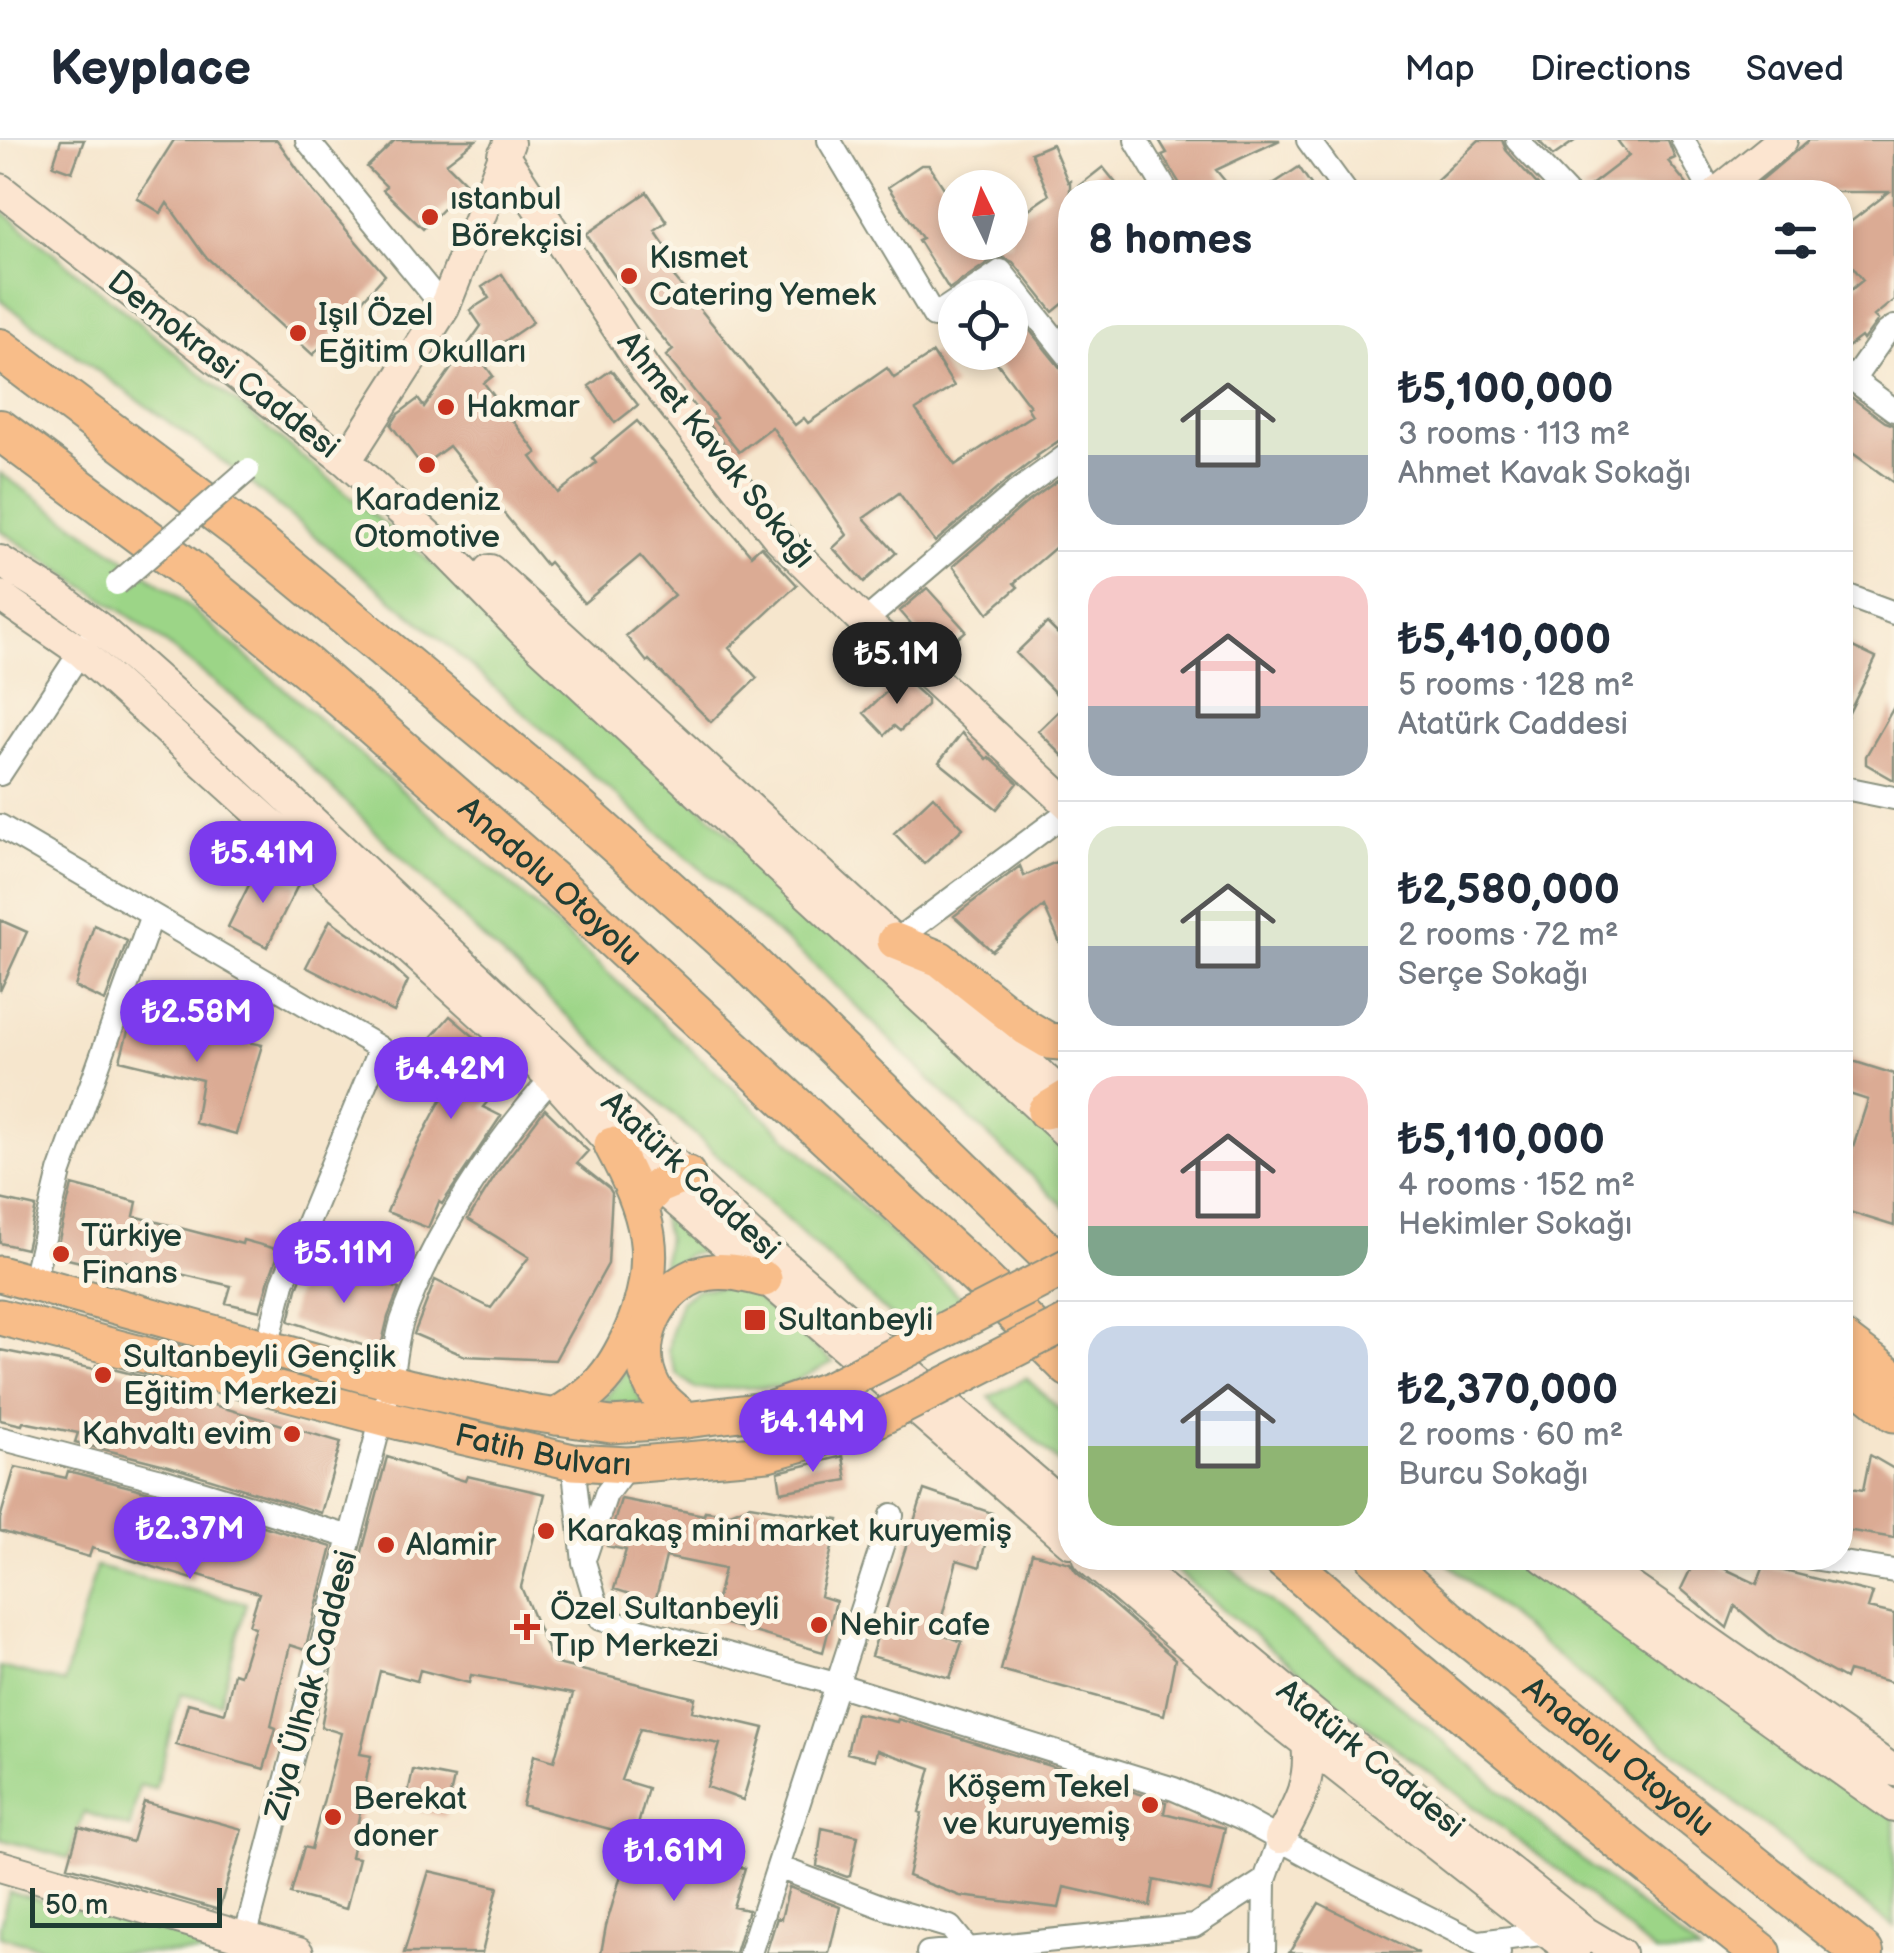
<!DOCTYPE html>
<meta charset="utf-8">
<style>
body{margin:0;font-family:"Balsamiq Sans",sans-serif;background:#f2f2f3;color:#1f2937;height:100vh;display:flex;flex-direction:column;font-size:38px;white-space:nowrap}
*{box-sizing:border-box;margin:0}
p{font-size:32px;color:#747a83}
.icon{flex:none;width:55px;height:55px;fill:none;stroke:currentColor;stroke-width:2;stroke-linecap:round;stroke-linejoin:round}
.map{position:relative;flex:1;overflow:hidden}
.sheet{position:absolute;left:1058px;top:40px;width:795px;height:1390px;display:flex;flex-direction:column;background:#fff;border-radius:40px;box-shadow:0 5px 15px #0003}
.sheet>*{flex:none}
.needle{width:65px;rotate:355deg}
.controls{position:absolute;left:938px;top:30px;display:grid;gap:20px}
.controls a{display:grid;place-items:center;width:90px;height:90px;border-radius:50%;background:#fff;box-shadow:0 5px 15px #0003;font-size:50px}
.scale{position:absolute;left:30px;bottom:25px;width:192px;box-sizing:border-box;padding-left:10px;border:5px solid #1f3d34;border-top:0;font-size:28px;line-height:35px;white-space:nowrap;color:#1f3d34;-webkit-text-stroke:8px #fcf5e5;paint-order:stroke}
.price{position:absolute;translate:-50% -85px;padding:0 22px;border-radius:35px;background:#7c3aed;color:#fff;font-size:32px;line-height:65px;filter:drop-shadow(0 2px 5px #0008)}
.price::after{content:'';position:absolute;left:50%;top:60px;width:30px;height:22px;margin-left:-15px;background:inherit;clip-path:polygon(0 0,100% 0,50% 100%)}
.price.selected{background:#222;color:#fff}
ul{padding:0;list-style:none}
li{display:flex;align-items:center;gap:30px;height:250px;padding:0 30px}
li+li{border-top:2px solid #e0e1e3}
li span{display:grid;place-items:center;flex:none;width:280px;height:200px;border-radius:30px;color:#555}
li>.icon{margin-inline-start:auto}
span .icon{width:120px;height:120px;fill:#fffc;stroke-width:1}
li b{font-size:42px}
h2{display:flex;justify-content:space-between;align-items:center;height:120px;padding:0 30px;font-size:42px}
header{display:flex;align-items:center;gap:60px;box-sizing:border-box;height:140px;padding:0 50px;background:#fff;border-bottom:2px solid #e0e1e3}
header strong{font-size:48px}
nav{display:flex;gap:55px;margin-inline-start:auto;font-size:35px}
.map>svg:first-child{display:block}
</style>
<header>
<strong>Keyplace</strong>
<nav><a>Map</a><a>Directions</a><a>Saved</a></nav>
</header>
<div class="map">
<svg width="1894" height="1813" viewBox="0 0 1894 1813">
<rect width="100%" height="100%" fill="#fcf5e5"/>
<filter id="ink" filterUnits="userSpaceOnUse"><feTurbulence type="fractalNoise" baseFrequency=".01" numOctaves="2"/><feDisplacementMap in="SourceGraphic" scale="20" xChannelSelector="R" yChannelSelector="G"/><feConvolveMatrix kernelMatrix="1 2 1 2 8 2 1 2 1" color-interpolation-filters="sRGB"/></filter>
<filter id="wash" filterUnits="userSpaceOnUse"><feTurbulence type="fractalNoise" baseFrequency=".0048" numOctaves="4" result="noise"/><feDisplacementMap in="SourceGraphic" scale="40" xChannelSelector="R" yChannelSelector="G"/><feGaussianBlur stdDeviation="2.25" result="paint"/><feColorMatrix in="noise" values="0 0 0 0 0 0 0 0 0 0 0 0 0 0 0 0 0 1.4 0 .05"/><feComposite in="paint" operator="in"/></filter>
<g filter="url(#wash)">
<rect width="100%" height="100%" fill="#f6e6cd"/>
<path fill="#9cd587" stroke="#5e895e" stroke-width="2.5" d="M 0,69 L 461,447 L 991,933 L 1070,1011 L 1070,1072 L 960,969 L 820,830 L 654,689 L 444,502 L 228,325 L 0,160 Z
M 0,333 L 171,451 L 526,758 L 967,1163 L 908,1192 L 480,795 L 264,581 L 138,482 L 0,390 Z
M 657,1058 L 719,1109 L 688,1114 L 661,1139 L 667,1097 Z
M 742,1146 L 833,1222 L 783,1247 L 696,1249 L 677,1234 L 668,1211 L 672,1188 L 681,1161 L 697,1149 Z
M 631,1225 L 635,1248 L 644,1266 L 603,1261 Z
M 1026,1238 L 1070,1279 L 1070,1333 L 989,1257 Z
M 1161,1418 L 1220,1418 L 1262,1456 L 1418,1580 L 1579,1718 L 1700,1813 L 1655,1813 L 1570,1739 L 1347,1571 Z
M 1442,1418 L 1526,1418 L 1894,1678 L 1894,1787 L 1827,1737 L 1526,1490 Z
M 96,1427 L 246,1463 L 220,1563 L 181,1553 L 155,1649 L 139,1645 L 130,1688 L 84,1672 L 69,1718 L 0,1699 L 0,1527 L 64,1543 Z
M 9,1752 L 225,1807 L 224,1813 L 62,1813 L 0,1796 L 0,1786 Z"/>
<g id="blocks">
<path fill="#dbab94" d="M 61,0 L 84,0 L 72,32 L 53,25 Z
M 174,0 L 277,0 L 313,51 L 385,135 L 313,215 L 204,115 L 167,63 L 161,73 L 137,58 Z
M 395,0 L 476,0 L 446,23 L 467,44 L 423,89 L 383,50 L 386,46 L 367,27 Z
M 1159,0 L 1280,0 L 1216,30 L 1234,52 L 1182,52 L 1180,44 L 1162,15 L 1167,13 Z
M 1479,0 L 1502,0 L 1506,10 L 1544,52 L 1424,52 Z
M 1538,0 L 1576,0 L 1553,16 Z
M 1617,0 L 1668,0 L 1675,18 L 1668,21 L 1693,52 L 1582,52 L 1629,16 Z
M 1809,0 L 1894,0 L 1894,160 L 1874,176 L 1878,180 L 1863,200 L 1861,197 L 1840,213 L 1840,159 L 1863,140 L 1840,110 L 1840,90 L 1889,52 L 1747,52 Z
M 1052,4 L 1068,42 L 1070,41 L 1070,158 L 1053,172 L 1013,122 L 1000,116 L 993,119 L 949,149 L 918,100 L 922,98 L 888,47 L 921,25 L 929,25 L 955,65 L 955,102 L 1010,102 L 1010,82 L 1049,55 L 1031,13 Z
M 1103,27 L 1123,52 L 1071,52 Z
M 1299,27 L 1316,52 L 1261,52 Z
M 647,52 L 667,82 L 655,91 L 682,130 L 673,136 L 795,285 L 804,278 L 808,283 L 887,228 L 894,238 L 933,213 L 954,246 L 916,270 L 955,325 L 1032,275 L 1027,267 L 1030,266 L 989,212 L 1010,212 L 1010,166 L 1070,240 L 1070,293 L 1037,316 L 1038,317 L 1005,342 L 935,402 L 899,353 L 864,378 L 896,413 L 864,442 L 833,408 L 847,395 L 772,287 L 739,312 L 713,280 L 716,278 L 666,216 L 673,210 L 633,163 L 586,94 Z
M 502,134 L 533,182 L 480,218 L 493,236 L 484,243 L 537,313 L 531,317 L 558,353 L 596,323 L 592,318 L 637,281 L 751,415 L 761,406 L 797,445 L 729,508 L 757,538 L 711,582 L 649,520 L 647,522 L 626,496 L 674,455 L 640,416 L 584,463 L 549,422 L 546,425 L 449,306 L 422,326 L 391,285 L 398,274 L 418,259 L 424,267 L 481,186 L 470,170 L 489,158 L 482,147 Z
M 611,230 L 638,265 L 615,283 L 589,246 Z
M 1840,249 L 1885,282 L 1894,285 L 1894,343 L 1840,304 Z
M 1057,341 L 1070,356 L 1070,395 L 1014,443 L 1018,447 L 988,473 L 953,426 L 1024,365 Z
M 927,448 L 966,491 L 938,515 L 900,471 Z
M 1047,483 L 1070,506 L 1070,623 L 1038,591 L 1066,564 L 1016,513 Z
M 1840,501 L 1876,518 L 1840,591 Z
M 902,537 L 927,559 L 927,565 L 900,591 L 894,586 L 885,595 L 864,573 Z
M 1894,567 L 1894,640 L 1866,624 L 1866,616 Z
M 962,593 L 987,619 L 989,617 L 1018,643 L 997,669 L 939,622 Z
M 933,656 L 963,688 L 924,724 L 894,693 Z
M 1070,716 L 1070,826 L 1044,766 L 992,811 L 954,776 L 1020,726 L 1024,736 Z
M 259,725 L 298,745 L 267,807 L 228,787 Z
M 0,780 L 27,792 L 0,851 Z
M 330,780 L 378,813 L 408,841 L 394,872 L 306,827 Z
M 94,785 L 127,801 L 105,861 L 75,847 Z
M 134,870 L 210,894 L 262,905 L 236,994 L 195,983 L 202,940 L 120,920 Z
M 450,876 L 514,931 L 483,967 L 501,976 L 442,1064 L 439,1062 L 428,1088 L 387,1072 L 404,1030 L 452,939 L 419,911 Z
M 1840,917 L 1894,934 L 1894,1086 L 1840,1069 L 1840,1047 L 1868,960 L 1840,951 Z
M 545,969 L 588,1011 L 577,1023 L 609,1048 L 612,1053 L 608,1124 L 555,1220 L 465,1216 L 414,1194 L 435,1140 L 491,1168 L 529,1117 L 468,1079 L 499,1030 Z
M 72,1045 L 137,1062 L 134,1076 L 242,1104 L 243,1100 L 280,1110 L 269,1139 L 260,1171 L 226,1163 L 231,1146 L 125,1121 L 123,1132 L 55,1116 Z
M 0,1059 L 36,1067 L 26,1109 L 0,1103 Z
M 306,1126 L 345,1137 L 347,1131 L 399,1149 L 388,1177 L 380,1211 L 289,1181 L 297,1148 Z
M 0,1210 L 95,1229 L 96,1225 L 169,1243 L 166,1258 L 206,1266 L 207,1263 L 341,1302 L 321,1373 L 169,1326 L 75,1302 L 78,1293 L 23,1282 L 22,1285 L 0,1280 Z
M 1870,1315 L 1894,1329 L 1894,1398 L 1840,1389 L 1840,1346 L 1863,1350 Z
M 843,1316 L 847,1340 L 781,1352 L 778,1332 Z
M 387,1317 L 465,1341 L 467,1336 L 545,1354 L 521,1447 L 553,1523 L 695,1558 L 692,1571 L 764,1588 L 743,1660 L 707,1647 L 720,1604 L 640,1589 L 621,1640 L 648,1648 L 635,1696 L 522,1665 L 534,1615 L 554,1621 L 573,1554 L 471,1535 L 469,1543 L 420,1530 L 417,1541 L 380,1531 L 360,1614 L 371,1616 L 351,1717 L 359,1718 L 346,1769 L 291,1754 L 304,1707 L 311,1709 L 341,1593 L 321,1587 L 334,1518 Z
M 15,1327 L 66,1338 L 68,1331 L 161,1355 L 332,1407 L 305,1510 L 290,1505 L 271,1586 L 276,1588 L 264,1629 L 176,1605 L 188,1563 L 225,1573 L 234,1533 L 240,1535 L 255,1487 L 249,1485 L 259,1453 L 193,1433 L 192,1439 L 92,1408 L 89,1417 L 0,1391 L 0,1379 Z
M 924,1350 L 992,1373 L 980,1427 L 957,1420 L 938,1492 L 962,1502 L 950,1538 L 871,1516 Z
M 621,1359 L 704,1375 L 705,1371 L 728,1374 L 750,1365 L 839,1380 L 820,1456 L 836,1461 L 823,1512 L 712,1480 L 724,1429 L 666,1417 L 655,1462 L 614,1449 L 626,1410 L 607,1406 Z
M 1032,1413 L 1070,1423 L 1076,1432 L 1175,1519 L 1164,1575 L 1001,1530 Z
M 1696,1418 L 1724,1418 L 1721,1427 L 1757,1444 L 1764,1426 L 1873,1453 L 1868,1468 L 1894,1474 L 1894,1543 L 1848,1531 L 1845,1539 L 1778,1502 L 1735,1466 L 1727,1488 L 1681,1449 Z
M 856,1573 L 897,1582 L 898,1579 L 1166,1662 L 1164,1673 L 1225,1688 L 1211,1752 L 1154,1740 L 1150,1766 L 1064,1747 L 1059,1768 L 960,1756 L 908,1736 L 922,1673 L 919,1672 L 931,1628 L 877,1610 L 875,1620 L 847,1613 Z
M 413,1630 L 454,1638 L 445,1677 L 405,1668 Z
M 144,1662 L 242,1689 L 219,1770 L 68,1726 L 79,1687 L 132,1702 Z
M 822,1688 L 858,1696 L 850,1736 L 847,1737 L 817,1726 Z
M 632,1698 L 684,1712 L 683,1714 L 745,1728 L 733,1767 L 748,1770 L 735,1813 L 601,1813 L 606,1786 Z
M 429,1731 L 498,1747 L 482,1813 L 404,1813 Z
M 789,1747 L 840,1767 L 829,1813 L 766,1813 L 777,1778 L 781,1779 Z
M 1319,1763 L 1419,1813 L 1289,1813 Z"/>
</g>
</g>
<g filter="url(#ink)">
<use href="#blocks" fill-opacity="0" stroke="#8a9280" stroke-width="2.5"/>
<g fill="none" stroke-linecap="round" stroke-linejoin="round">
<defs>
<path id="street" d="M 307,0 L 444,168
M 829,0 L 934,176 L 955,162
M 1136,0 L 1167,52
M 1308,0 L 1346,52
M 1517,0 L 1566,52
M 1683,0 L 1711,52
M 961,158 L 1001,131 L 1070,218
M 1840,230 L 1894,270
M 1853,240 L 1886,193 L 1894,187
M 1840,453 L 1894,473
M 864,482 L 1015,353 L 1070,313
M 0,634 L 87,502
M 1840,647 L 1894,658
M 0,686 L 380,908 L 283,1143 L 267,1207
M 895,801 L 1070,670
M 33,1143 L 60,1032 L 152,775
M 0,1298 L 165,1341 L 350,1397
M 573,1322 L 584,1422 L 601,1479 L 839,1545 L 1174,1649 L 1242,1679 L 1346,1736 L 1499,1813
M 586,1414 L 606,1354 L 628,1325
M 1812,1418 L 1894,1431
M 778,1727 L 886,1768 L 950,1787 L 967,1808 L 968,1813
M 1480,1802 L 1556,1792
M 241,1813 L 391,1242 C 394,1222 396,1200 402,1181 C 432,1097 493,1004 552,938
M 750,1813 L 892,1375
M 928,1813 L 1194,1786 L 1265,1740 L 1280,1698
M 1264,1813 L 1265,1740"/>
<path id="secondary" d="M 503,15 L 646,231 L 776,395 L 864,482 L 930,536 L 1070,666
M 0,49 L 346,321 L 441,407 L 523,491 L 1070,996
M 1718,52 L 1782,0
M 346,321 L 444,168 L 509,3
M 0,421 L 61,459 L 98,487 L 240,613 L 751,1096 L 1070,1371
M 490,430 L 1070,962
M 0,456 L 80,511 L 552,938 L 612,1005 L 1070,1402
M 1088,1418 L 1276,1579 L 1574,1813
M 1126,1418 L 1311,1572 L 1585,1792 L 1620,1813
M 1544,1418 L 1894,1667
M 1589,1418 L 1894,1631
M 1280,1698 C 1298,1665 1312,1642 1307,1604
M 0,1726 L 298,1813"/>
<g id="primary">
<path d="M 895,801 L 940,819 L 1027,888 L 1049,901 L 1070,903"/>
<path d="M 1045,971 L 1070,956"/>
<path d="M 640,1066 L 658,1046 L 687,1034"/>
<path d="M 0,1134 L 408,1247 L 531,1273 L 611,1285 L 686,1280 L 772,1269 L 830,1249"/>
<path id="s1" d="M 0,1177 L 400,1282 L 573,1322 L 628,1325 L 768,1313 L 864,1286"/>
<path d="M 1840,1197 L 1894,1238"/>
<path d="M 1840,1231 L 1894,1274"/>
<path d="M 556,1277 C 570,1267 587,1257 599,1244 C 613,1230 624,1209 632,1191 C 663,1117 648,1073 612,1005"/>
<path d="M 686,1280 C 675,1270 660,1260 653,1247 C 631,1207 654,1153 695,1136 C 718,1127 741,1133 764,1139"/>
</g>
<g id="highway">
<path d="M 0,209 L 264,408 L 570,662 L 742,816 L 1070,1135"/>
<path id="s2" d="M 0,290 L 190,431 L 308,528 L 557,746 L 978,1136 L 1070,1227"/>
<path d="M 1283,1418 C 1439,1553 1598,1685 1761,1813"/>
<path id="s3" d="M 1378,1418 L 1446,1479 L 1863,1813"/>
</g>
</defs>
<use href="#street" stroke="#8a9280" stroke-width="26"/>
<use href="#secondary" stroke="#8a9280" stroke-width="34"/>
<use href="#primary" stroke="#8a9280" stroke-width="39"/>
<use href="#highway" stroke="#8a9280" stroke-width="44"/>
<use href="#street" stroke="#fff" stroke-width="22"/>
<use href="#secondary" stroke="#fce5d0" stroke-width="30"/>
<use href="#primary" stroke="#f8bd89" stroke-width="35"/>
<use href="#highway" stroke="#f8bd89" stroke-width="40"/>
<defs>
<path id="street-bridge" d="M 117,444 L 248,330"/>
<path id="primary-bridge" d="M 830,1249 L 1070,1125
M 864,1286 L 1070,1181"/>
</defs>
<use href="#street-bridge" stroke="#8a9280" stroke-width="26" stroke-linecap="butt"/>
<use href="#primary-bridge" stroke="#8a9280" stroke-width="39" stroke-linecap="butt"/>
<use href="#street-bridge" stroke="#fff" stroke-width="22"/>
<use href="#primary-bridge" stroke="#f8bd89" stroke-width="35"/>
</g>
</g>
<g fill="#c8321e" stroke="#fcf5e5" stroke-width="4">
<circle cx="430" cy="77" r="10"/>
<circle cx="629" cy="136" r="10"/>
<circle cx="298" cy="193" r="10"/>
<circle cx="446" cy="267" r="10"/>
<circle cx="427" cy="325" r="10"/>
<circle cx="61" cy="1114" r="10"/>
<rect x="743" y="1168" width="24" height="24" rx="5"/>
<circle cx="103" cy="1235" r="10"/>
<circle cx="292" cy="1294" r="10"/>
<circle cx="546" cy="1391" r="10"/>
<circle cx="386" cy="1405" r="10"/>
<circle cx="819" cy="1485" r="10"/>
<path d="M522 1472h10v10h10v10h-10v10h-10v-10h-10v-10h10z"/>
<circle cx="1150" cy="1665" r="10"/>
<circle cx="333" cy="1677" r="10"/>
</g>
<g text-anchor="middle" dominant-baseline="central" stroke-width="10" stroke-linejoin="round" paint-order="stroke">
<g font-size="32" fill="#1f3d34" stroke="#fcf5e5" text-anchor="start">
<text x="450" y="59">ıstanbul<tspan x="450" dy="37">Börekçisi</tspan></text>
<text x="649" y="118">Kısmet<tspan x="649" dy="37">Catering Yemek</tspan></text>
<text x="318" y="175">Işıl Özel<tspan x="318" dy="37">Eğitim Okulları</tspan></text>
<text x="466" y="267">Hakmar</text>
<text x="427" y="360" text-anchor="middle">Karadeniz<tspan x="427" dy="37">Otomotive</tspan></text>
<text x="81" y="1096">Türkiye<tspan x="81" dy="37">Finans</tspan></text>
<text x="778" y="1180">Sultanbeyli</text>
<text x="123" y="1217">Sultanbeyli Gençlik<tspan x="123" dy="37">Eğitim Merkezi</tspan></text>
<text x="272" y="1294" text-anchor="end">Kahvaltı evim</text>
<text x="566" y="1391">Karakaş mini market kuruyemiş</text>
<text x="406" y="1405">Alamir</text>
<text x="550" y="1469">Özel Sultanbeyli<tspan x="550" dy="37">Tıp Merkezi</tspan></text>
<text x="839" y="1485">Nehir cafe</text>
<text x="1130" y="1647" text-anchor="end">Köşem Tekel<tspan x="1130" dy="37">ve kuruyemiş</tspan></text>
<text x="353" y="1659">Berekat<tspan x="353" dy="37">doner</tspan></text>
</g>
<g font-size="32" fill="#1f3d34" stroke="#fcf5e5">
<text transform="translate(223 225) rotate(38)">Demokrasi Caddesi</text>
<text transform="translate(716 310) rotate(51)">Ahmet Kavak Sokağı</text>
<text stroke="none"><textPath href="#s2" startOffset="712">Anadolu Otoyolu</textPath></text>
<text transform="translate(690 1036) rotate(43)">Atatürk Caddesi</text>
<text stroke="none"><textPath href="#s1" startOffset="560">Fatih Bulvarı</textPath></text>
<text transform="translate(312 1545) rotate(-75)">Ziya Ülhak Caddesi</text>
<text stroke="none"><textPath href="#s3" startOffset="312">Anadolu Otoyolu</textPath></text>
<text transform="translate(1370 1619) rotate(39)">Atatürk Caddesi</text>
</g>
</g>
</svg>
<div class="controls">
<a><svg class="needle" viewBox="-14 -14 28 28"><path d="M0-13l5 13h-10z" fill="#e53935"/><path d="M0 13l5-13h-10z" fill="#747a83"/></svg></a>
<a><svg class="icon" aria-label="locate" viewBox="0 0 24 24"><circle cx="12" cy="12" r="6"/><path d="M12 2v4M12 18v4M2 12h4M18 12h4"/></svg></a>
</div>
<div class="scale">50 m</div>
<b class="price selected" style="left:897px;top:567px">₺5.1M</b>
<b class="price" style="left:263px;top:766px">₺5.41M</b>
<b class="price" style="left:197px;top:925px">₺2.58M</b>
<b class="price" style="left:451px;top:982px">₺4.42M</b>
<b class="price" style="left:344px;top:1166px">₺5.11M</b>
<b class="price" style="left:813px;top:1335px">₺4.14M</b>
<b class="price" style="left:190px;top:1442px">₺2.37M</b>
<b class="price" style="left:674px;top:1764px">₺1.61M</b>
<section class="sheet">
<h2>8 homes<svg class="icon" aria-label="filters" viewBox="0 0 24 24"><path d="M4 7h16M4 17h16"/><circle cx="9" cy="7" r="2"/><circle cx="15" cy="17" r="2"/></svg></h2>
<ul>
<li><span style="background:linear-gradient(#dfe7d0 65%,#9aa5b1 0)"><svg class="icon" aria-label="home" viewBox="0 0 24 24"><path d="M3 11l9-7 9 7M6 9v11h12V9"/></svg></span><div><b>₺5,100,000</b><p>3 rooms · 113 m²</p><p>Ahmet Kavak Sokağı</p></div></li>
<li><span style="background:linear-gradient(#f6c9c9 65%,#9aa5b1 0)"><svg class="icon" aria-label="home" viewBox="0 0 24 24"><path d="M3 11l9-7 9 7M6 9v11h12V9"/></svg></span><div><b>₺5,410,000</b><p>5 rooms · 128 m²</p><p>Atatürk Caddesi</p></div></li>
<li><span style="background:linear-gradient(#dfe7d0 60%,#9aa5b1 0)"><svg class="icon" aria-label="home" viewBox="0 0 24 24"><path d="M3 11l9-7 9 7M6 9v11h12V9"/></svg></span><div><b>₺2,580,000</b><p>2 rooms · 72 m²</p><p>Serçe Sokağı</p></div></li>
<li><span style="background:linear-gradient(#f6c9c9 75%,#7fa58c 0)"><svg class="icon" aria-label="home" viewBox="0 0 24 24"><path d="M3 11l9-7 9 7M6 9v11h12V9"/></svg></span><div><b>₺5,110,000</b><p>4 rooms · 152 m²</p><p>Hekimler Sokağı</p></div></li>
<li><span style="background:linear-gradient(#c9d6e8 60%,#8fb573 0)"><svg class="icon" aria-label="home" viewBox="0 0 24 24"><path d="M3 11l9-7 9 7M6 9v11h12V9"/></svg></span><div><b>₺2,370,000</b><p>2 rooms · 60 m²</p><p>Burcu Sokağı</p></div></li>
</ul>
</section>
</div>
